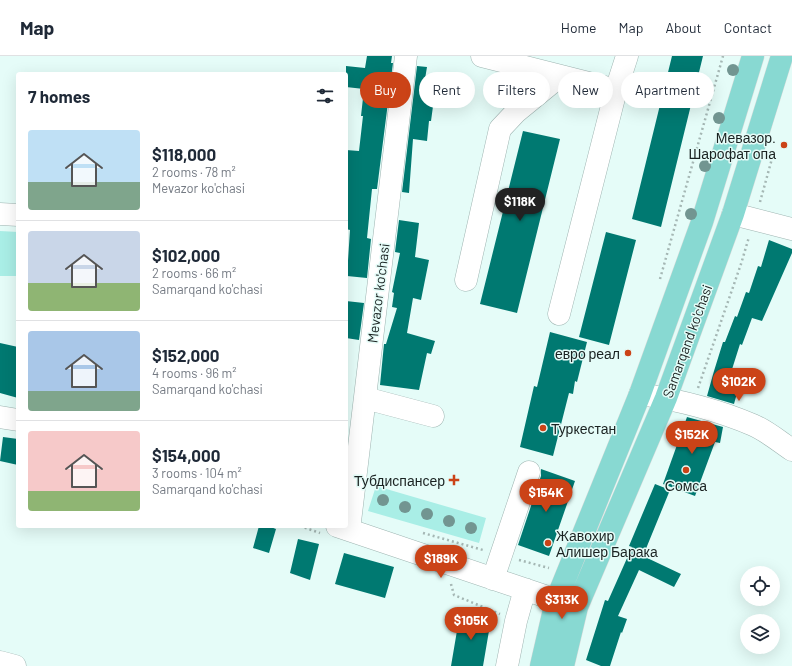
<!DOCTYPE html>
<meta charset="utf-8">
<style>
body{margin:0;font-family:Barlow,sans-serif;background:#f2f2f3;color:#1f2937;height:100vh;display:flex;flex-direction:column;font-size:15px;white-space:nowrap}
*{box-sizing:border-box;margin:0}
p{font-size:13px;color:#747a83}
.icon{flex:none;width:22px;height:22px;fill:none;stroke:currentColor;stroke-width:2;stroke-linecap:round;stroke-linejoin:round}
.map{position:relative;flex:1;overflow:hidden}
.drawer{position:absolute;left:16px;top:16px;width:332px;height:456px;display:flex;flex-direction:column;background:#fff;border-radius:4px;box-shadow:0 4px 16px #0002}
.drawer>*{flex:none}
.top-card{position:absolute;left:360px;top:16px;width:372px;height:36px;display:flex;gap:8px}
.controls{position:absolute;left:740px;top:510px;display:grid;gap:8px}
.controls a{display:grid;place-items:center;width:40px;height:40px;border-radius:50%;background:#fff;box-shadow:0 4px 16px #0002;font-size:20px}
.price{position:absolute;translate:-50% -34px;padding:0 9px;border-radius:14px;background:#cb4317;color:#fff;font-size:13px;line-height:26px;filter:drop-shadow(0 1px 2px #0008)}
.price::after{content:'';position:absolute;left:50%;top:24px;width:12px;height:9px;margin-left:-6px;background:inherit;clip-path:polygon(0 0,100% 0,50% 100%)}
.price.on{background:#222;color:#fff}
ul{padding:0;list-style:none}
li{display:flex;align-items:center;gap:12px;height:100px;padding:0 12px}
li+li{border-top:1px solid #e0e1e3}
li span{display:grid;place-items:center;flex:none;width:112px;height:80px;border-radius:4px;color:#555}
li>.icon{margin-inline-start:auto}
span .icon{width:48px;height:48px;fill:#fffc;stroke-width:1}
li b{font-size:17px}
h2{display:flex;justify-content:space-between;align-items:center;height:48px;padding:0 12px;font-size:17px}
.pill{padding:0 14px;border-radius:18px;background:#fff;box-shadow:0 4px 16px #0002;font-size:14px;line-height:36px}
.pill.on{background:#cb4317;color:#fff}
header{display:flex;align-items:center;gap:24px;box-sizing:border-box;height:56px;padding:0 20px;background:#fff;border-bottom:1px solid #e0e1e3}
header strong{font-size:19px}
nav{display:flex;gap:22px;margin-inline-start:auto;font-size:14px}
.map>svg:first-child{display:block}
</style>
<header>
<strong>Map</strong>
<nav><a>Home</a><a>Map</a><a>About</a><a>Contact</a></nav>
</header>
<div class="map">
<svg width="792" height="610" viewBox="0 0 792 610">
<rect width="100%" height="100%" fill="#e5fcf8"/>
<path fill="#a9eee6" d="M 0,175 L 18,176 L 18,220 L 0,220 Z
M 376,430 L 486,462 L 479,487 L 368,455 Z"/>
<path fill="#007971" d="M 367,0 L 392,0 L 391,7 L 393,7 L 377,133 L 372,133 L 367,182 L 371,183 L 367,222 L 347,220 L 350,174 L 346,173 L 346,94 L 359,95 L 363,60 L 361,60 L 364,33 L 346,31 L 346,10 L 365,12 Z
M 672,0 L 703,0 L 661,171 L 632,163 Z
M 417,10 L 427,11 L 422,41 L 434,43 L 431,65 L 429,65 L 427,85 L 413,83 L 409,137 L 402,136 Z
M 523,75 L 560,83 L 517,257 L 480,248 Z
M 399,164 L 419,167 L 415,201 L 429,204 L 421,244 L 413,242 L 407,277 L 435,285 L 431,298 L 427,297 L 419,334 L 380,329 L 384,288 L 386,288 L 397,252 L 392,251 L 394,237 L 392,236 L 400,197 L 395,196 Z
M 606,176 L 636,184 L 609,289 L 579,281 Z
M 769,184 L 792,193 L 792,197 L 762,265 L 752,262 L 742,289 L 740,288 L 728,326 L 739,330 L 734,348 L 707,340 L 714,315 L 723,286 L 725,286 L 735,260 L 737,261 L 746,236 L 749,237 L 758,210 L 761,211 Z
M 346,245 L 364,247 L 359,284 L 346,282 Z
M 550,276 L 587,286 L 577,326 L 575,325 L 573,338 L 569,337 L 553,400 L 520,391 L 534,330 L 537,331 Z
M 0,287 L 18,291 L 18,342 L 0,337 Z
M 687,361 L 723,371 L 720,387 L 715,386 L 695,440 L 663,428 Z
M 3,381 L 18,383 L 18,409 L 0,405 Z
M 541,413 L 575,425 L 549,500 L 518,489 L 541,420 Z
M 655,428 L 670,434 L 643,500 L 681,518 L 674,531 L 639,514 L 618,560 L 627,563 L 622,577 L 621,576 L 610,610 L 601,610 L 586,604 L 605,544 L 608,545 L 632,491 L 629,490 Z
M 259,470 L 268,470 L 276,473 L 269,497 L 253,492 Z
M 298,483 L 319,488 L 310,524 L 290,517 Z
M 344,497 L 394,511 L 385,542 L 335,528 Z
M 460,557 L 491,563 L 483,610 L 451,610 Z"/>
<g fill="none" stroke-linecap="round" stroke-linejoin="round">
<defs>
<path id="minor" d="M 482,0 L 616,34 L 627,0
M 0,158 L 18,159
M 733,158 L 792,173
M 466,224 L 500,73 L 516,56 L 560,20
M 559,258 L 616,34
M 640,338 C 678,344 718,354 753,369 C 767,375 780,386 792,394
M 365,342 L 433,360
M 0,361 L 18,364
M 337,470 L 574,550
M 349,474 L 406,0
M 493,523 L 529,416
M 0,606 L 15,610
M 507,610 L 516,565 L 525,533"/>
<path id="major" d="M 541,610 L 556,545 L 640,338 L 702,166 L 753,0
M 563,610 L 577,551 L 666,342 L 733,158 L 782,0"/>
</defs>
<use href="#minor" stroke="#9eb4b1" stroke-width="23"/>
<use href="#major" stroke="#dadcdb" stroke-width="23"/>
<path stroke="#a5b7b4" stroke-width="2.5" stroke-dasharray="2 3" stroke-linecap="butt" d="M 760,146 L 773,99
M 660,223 L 723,0
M 698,332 L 741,208 L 749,181
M 300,470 L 320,477
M 423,477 L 483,494
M 519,504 L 549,512
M 451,528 L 454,539 L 500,558"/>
<use href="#minor" stroke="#fff" stroke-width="22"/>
<use href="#major" stroke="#88d9d2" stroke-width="22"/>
</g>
<g fill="#729591">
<circle cx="733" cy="14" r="6"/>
<circle cx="719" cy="62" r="6"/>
<circle cx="705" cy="110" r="6"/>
<circle cx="691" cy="158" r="6"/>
<circle cx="383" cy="444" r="6"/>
<circle cx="405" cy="451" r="6"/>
<circle cx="427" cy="458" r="6"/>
<circle cx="449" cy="465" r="6"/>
<circle cx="471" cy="472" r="6"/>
</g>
<g fill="#cb4317" stroke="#e5fcf8" stroke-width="1.5">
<circle cx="784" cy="89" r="4"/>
<circle cx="628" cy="297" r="4"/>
<circle cx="543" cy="372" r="4"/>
<circle cx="686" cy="414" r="4"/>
<path d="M452 418h4v4h4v4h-4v4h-4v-4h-4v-4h4z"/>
<circle cx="548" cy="487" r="4"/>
</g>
<g text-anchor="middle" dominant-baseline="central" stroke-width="3" stroke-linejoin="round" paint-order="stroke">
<g font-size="14" fill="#1a2221" stroke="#e5fcf8" text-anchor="end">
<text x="776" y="81">Мевазор.<tspan x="776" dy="16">Шарофат опа</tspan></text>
<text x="620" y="297">евро реал</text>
<text x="551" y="372" text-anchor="start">Туркестан</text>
<text x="445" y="424">Тубдиспансер</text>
<text x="686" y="429" text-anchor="middle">Сомса</text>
<text x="556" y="479" text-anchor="start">Жавохир<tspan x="556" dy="16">Алишер Барака</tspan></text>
</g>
<g font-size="14" fill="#1a2221" stroke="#e5fcf8">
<text transform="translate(378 237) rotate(-83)">Mevazor ko'chasi</text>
<text transform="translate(687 285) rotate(-70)">Samarqand ko'chasi</text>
</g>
</g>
</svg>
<div class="controls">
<a><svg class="icon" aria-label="locate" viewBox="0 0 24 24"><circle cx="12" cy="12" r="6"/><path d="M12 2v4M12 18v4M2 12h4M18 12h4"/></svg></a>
<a><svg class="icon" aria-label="layers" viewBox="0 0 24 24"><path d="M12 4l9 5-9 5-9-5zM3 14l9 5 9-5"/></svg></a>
</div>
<b class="price on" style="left:520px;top:166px">$118K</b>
<b class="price" style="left:739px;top:346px">$102K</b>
<b class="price" style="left:692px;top:399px">$152K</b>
<b class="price" style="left:546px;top:457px">$154K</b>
<b class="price" style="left:441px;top:523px">$189K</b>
<b class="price" style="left:562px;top:564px">$313K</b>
<b class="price" style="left:471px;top:585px">$105K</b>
<div class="top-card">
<a class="pill on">Buy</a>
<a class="pill">Rent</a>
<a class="pill">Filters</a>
<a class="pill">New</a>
<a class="pill">Apartment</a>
</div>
<section class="drawer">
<h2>7 homes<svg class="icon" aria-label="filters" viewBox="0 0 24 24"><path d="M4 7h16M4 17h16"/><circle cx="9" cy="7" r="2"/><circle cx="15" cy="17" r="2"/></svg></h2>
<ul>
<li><span style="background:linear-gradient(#bfe0f5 65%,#7fa58c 0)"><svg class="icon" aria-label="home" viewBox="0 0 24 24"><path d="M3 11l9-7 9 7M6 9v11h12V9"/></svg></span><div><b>$118,000</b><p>2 rooms · 78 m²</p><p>Mevazor ko'chasi</p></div></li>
<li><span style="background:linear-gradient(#c9d6e8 65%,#8fb573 0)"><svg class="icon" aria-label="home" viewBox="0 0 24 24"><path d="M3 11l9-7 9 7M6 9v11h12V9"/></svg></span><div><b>$102,000</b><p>2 rooms · 66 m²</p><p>Samarqand ko'chasi</p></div></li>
<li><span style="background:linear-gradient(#a9c7e8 75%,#7fa58c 0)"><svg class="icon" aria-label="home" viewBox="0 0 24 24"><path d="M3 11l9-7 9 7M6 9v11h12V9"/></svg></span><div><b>$152,000</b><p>4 rooms · 96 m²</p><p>Samarqand ko'chasi</p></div></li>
<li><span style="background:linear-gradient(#f6c9c9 75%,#8fb573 0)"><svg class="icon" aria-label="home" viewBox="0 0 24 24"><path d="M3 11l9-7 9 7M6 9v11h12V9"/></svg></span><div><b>$154,000</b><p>3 rooms · 104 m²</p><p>Samarqand ko'chasi</p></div></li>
</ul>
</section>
</div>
